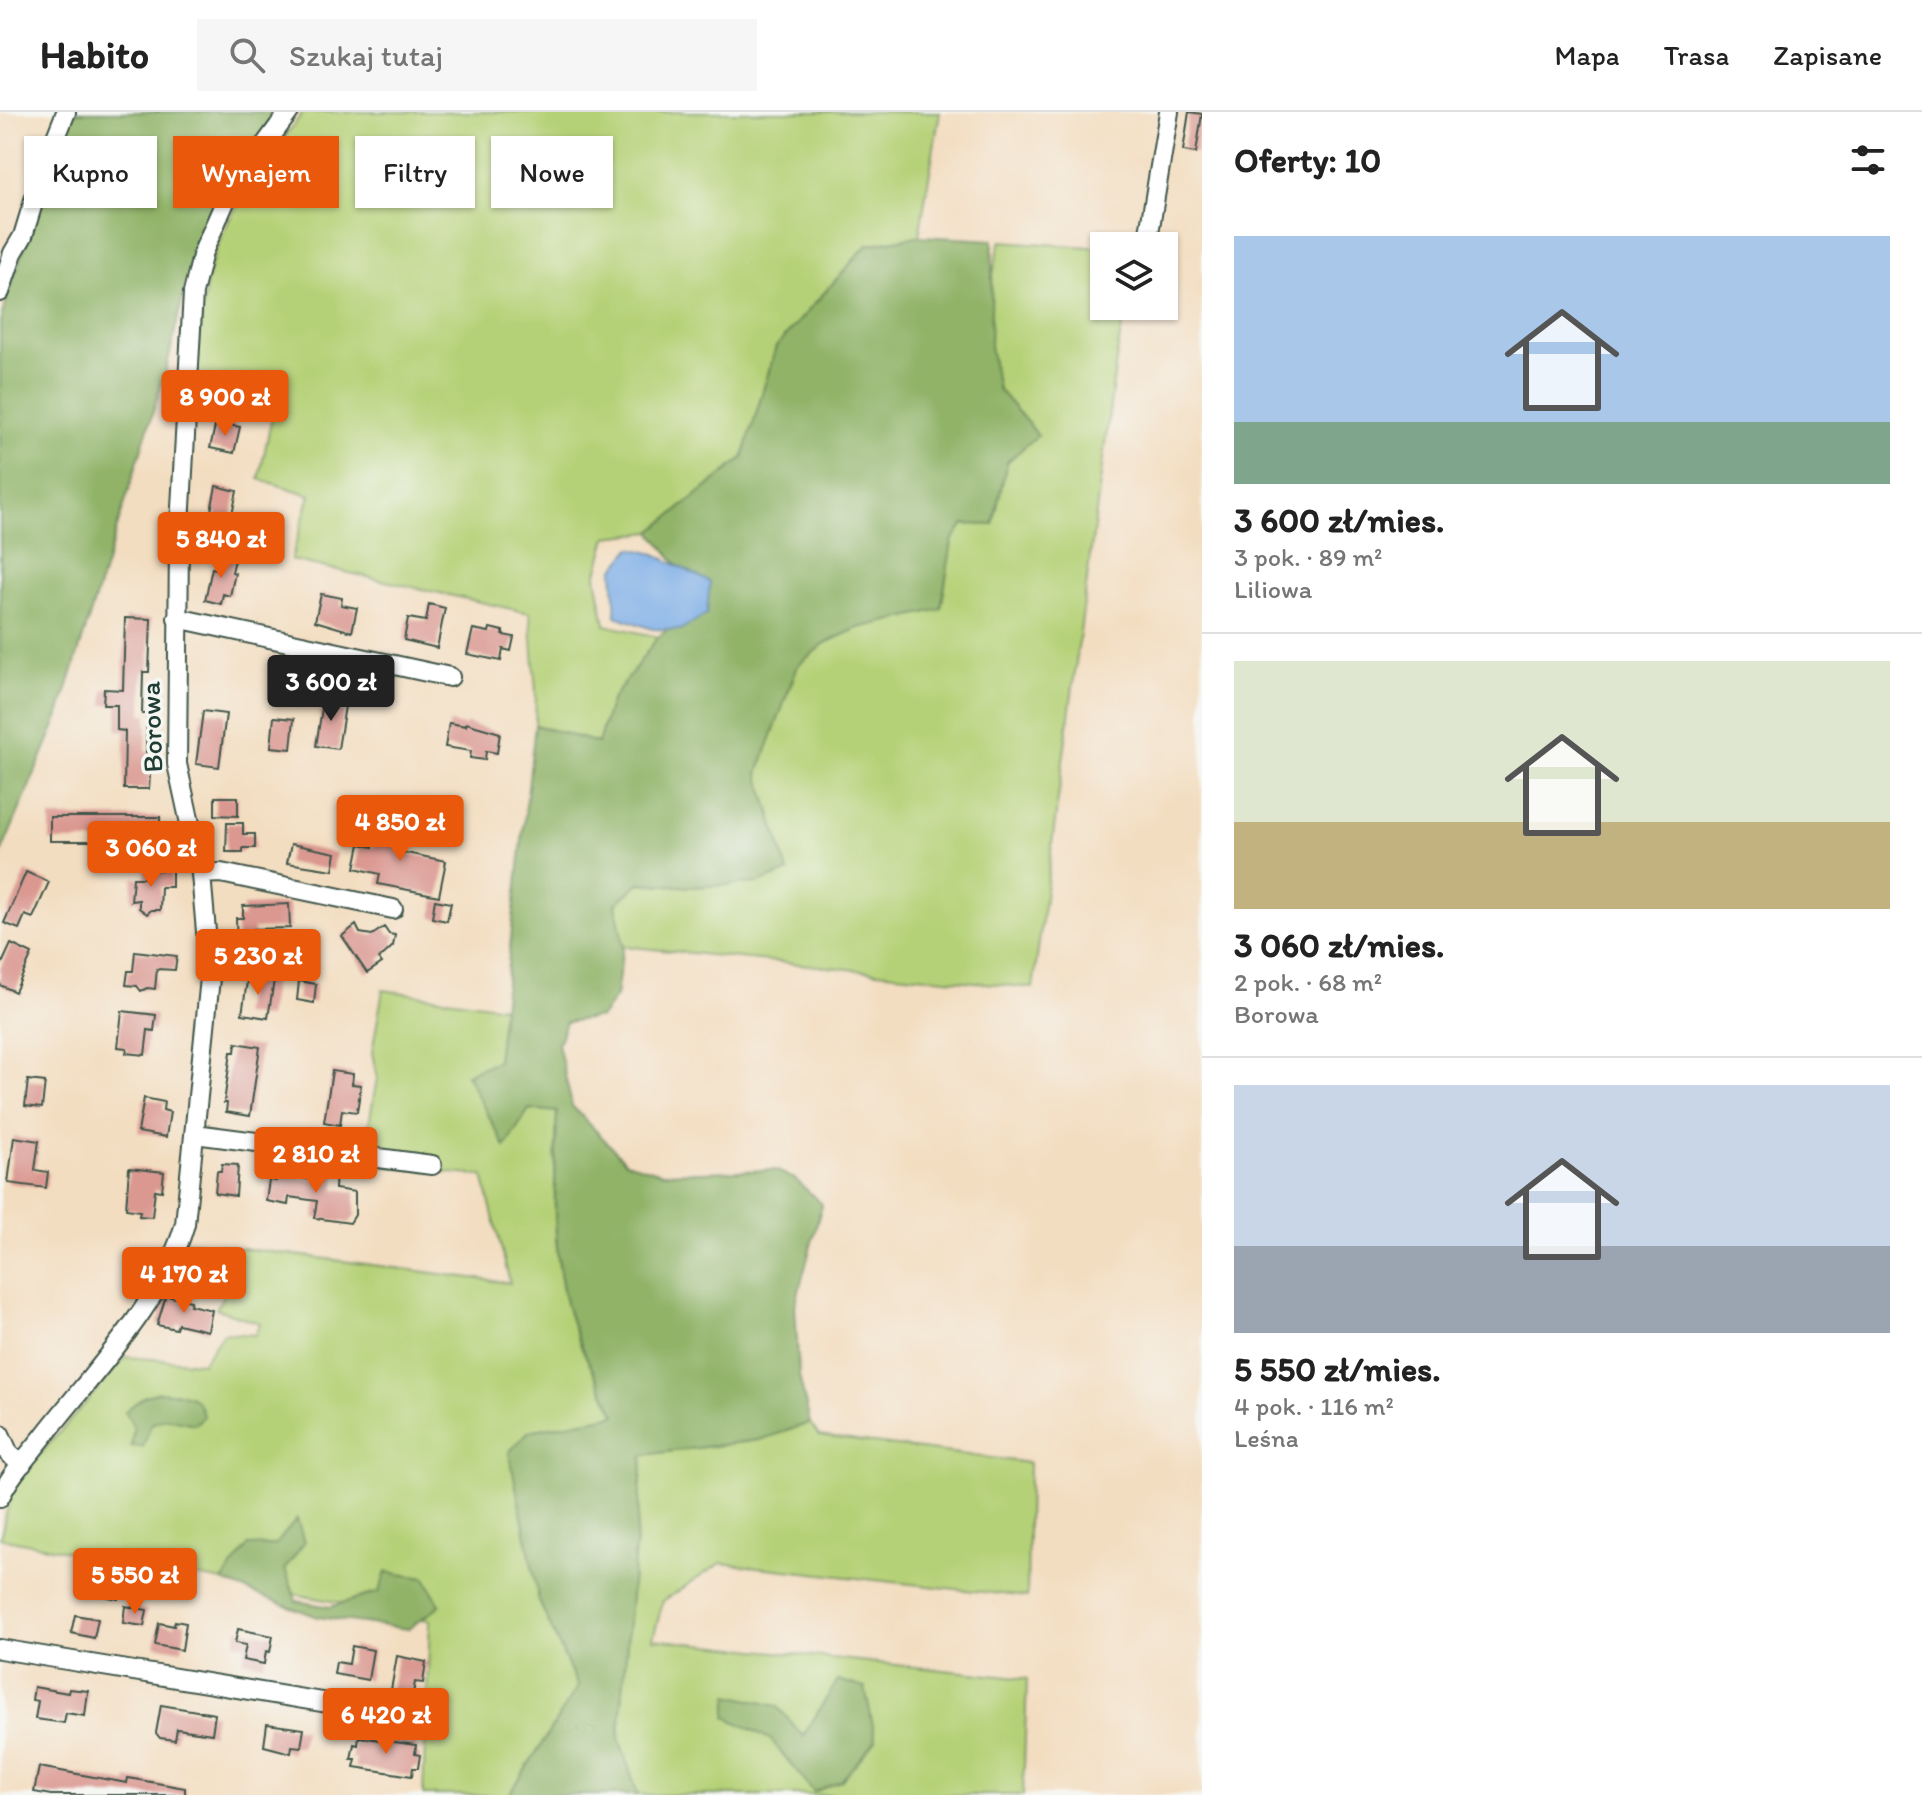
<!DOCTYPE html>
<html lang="pl">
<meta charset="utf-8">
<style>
body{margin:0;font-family:Itim,sans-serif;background:#f6f6f6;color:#222;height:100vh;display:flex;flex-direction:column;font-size:30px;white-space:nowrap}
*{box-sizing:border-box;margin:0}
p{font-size:26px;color:#767676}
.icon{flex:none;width:44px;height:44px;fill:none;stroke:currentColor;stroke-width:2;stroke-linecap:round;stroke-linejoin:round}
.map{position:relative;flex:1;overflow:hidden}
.side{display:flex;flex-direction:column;background:#fff;width:720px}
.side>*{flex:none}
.banner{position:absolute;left:24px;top:24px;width:760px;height:72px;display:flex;gap:16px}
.fabs{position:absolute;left:1090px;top:120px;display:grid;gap:16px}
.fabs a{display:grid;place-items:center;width:88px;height:88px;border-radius:0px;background:#fff;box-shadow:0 2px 6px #0004;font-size:40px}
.price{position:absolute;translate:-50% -68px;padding:0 18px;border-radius:8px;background:#ea580c;color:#fff;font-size:26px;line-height:52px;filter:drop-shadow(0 2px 4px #0008)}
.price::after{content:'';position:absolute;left:50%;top:48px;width:24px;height:18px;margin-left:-12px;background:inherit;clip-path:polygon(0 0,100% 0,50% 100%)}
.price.on{background:#222;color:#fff}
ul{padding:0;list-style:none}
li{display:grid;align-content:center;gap:16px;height:424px;padding:0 32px}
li+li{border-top:2px solid #e0e0e0}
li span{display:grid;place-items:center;height:248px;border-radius:0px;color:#555}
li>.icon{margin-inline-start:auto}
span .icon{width:144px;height:144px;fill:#fffc;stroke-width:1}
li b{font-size:34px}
h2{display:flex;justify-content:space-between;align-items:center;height:96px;padding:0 32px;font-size:34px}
.pill{padding:0 28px;border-radius:0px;background:#fff;box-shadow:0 2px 6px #0004;font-size:28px;line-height:72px}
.pill.on{background:#ea580c;color:#fff}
header{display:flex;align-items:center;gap:48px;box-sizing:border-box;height:112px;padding:0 40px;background:#fff;border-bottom:2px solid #e0e0e0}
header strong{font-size:38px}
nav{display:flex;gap:44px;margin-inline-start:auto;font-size:28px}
.search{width:560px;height:72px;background:#f6f6f6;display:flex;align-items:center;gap:20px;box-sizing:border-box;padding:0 28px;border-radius:0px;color:#767676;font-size:30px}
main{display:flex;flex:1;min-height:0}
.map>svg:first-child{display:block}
</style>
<header>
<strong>Habito</strong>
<div class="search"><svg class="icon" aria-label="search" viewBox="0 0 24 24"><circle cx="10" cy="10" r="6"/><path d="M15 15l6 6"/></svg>Szukaj tutaj</div>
<nav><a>Mapa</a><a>Trasa</a><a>Zapisane</a></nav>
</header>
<main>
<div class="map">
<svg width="1202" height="1683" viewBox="0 0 1202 1683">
<rect width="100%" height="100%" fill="#f6f6f2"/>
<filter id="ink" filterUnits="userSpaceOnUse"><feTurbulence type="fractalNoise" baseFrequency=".0125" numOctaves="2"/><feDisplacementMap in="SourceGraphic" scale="16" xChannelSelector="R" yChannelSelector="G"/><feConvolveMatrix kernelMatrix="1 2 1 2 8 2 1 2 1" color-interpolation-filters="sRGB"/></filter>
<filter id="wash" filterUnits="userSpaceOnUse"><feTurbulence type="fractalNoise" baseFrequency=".006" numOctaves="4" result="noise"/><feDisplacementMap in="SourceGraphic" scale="32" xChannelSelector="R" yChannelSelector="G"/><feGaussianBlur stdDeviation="1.8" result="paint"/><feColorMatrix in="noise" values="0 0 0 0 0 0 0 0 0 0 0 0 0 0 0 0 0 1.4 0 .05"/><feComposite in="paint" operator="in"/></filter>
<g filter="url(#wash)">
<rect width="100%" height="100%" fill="#f3ddc0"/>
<path fill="#b5d177" stroke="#6a8756" stroke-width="2" d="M 303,0 L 940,0 L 919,124 L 867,133 L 776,235 L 743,346 L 651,420 L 607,425 L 596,465 L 605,513 L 658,525 L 611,589 L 598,631 L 535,613 L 536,580 L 530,501 L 291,448 L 310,383 L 259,367 L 276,285 L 193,269 C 202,231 200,190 211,153 C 227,96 269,48 303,0 Z
M 1001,129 L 1104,136 L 1104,194 L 1126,194 L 1117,241 L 1033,876 L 623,834 L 616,792 L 639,771 L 692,775 L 787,760 L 758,661 L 798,553 L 825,531 L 858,516 L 941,497 L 952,429 L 964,412 L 993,413 L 1007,350 L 1037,323 C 1027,311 1003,290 998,276 C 983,239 989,165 1001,129 Z
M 383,878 L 504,895 L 497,949 L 467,962 L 505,1034 L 529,997 L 557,1000 C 555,1063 550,1129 566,1191 C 576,1231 598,1267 616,1304 L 529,1319 L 539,1489 L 578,1575 L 509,1683 L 423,1683 L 430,1508 L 422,1507 L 440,1493 L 379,1480 L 342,1491 L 294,1482 L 285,1457 L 303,1431 L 248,1435 L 222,1469 L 0,1426 L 12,1379 L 43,1339 L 126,1245 L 202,1251 L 223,1221 L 255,1223 L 260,1211 L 216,1197 L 225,1181 L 172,1158 L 189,1129 L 510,1171 L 483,1064 L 356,1052 L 364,1039 L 377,967 L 372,940 Z
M 810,1311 L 819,1324 L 1029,1351 L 1027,1485 L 721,1451 L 663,1489 L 653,1527 L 1027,1567 L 1023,1683 L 638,1683 L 619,1626 L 643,1343 L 759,1328 Z"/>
<path fill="#90b368" stroke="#58784e" stroke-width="2" d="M 73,0 L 277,0 L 231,70 L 194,137 L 166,258 L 58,606 L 0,744 L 0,209 L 11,173 Z
M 919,124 L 993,128 L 990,234 L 998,277 L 1038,323 L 1007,350 L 993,413 L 964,412 L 952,429 L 941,497 L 858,516 L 825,531 L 798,553 L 758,661 L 788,760 L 758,771 L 692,775 L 639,771 L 616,792 L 623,834 L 616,884 L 601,905 L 566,910 L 558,932 L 572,994 L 626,1050 L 662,1061 L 775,1058 L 795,1067 L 822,1092 L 795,1194 L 799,1264 L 810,1311 L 759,1328 L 643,1343 L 619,1626 L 638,1683 L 509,1683 L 578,1575 L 539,1489 L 509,1340 L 529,1319 L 616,1303 C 598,1267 576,1230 566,1191 C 551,1128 555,1064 557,1000 L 529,997 L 505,1035 L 466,962 L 497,949 L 535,613 L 598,631 L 611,589 L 658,525 L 705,487 L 651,420 L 743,346 L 776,235 L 867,133 Z
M 160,1280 C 182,1282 199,1279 203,1305 L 195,1312 L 166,1306 L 151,1312 L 143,1335 L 131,1334 L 134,1316 L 125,1299 L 145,1284 Z
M 297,1407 L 304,1431 L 285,1457 L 296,1489 L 330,1495 L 379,1480 L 386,1460 L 425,1466 L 440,1493 L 408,1517 L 318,1505 L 222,1469 L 248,1434 L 275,1433 Z
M 838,1568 L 865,1576 L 876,1628 L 841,1669 L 814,1680 L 770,1627 L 726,1605 L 729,1583 L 777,1594 L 803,1624 Z"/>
<path fill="#7aace6" stroke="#4c748d" stroke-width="2" d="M 631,436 L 655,442 L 710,470 L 707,502 L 680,518 L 652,517 L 616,504 L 613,458 Z"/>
<g id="blocks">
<path fill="#da9891" d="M 1189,0 L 1202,2 L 1196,41 L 1183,39 Z
M 215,281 L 230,284 L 226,302 L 211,299 Z
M 216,310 L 240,315 L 234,341 L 210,336 Z
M 216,374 L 237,379 L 227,427 L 212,424 L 217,400 L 211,399 Z
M 218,443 L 235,447 L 232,460 L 235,461 L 230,484 L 223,482 L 221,492 L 205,488 L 212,456 L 216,457 Z
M 321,482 L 342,486 L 341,493 L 357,496 L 352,520 L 315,509 Z
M 429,492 L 445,496 L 437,536 L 404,528 L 408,506 L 426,509 Z
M 125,506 L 151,507 L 149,560 L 143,560 L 142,602 L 147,602 L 146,640 L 150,640 L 151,650 L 149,677 L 124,677 L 125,619 L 117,618 L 117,593 L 103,593 L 104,577 L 123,578 Z
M 490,516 L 503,519 L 503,523 L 514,525 L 511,539 L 503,537 L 501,549 L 467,542 L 473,517 L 489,520 Z
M 324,584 L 346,588 L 338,637 L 316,634 Z
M 203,599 L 226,602 L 219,655 L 196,652 Z
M 274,605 L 294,607 L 291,637 L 271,635 Z
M 449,611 L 466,614 L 466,611 L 500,621 L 497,641 L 486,639 L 485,648 L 470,646 L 471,639 L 445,635 Z
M 215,685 L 238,685 L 238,704 L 215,703 Z
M 50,705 L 160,705 L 160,729 L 50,729 Z
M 378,710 L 404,715 L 401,740 L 446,749 L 439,784 L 378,772 L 380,762 L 355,756 L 360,732 L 373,735 Z
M 227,711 L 243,711 L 243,722 L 255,722 L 255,736 L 243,736 L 243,740 L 226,740 Z
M 291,732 L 336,741 L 333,758 L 287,751 Z
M 145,758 L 172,758 L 172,775 L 161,775 L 160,798 L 151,798 L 147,802 L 139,796 L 139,788 L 131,789 L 133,766 L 145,766 Z
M 26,760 L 49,770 L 33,806 L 25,803 L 19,817 L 4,811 Z
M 435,788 L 451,791 L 447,809 L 432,806 Z
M 289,792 L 290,816 L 254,817 L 255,835 L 237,836 L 236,806 L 243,806 L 243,794 Z
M 356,813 L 360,821 L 372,823 L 384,815 L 389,822 L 395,823 L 393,834 L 379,847 L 382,851 L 367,861 L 342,824 Z
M 11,832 L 32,842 L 15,880 L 0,873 L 0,856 Z
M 135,839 L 177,844 L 175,858 L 157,857 L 155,877 L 147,876 L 141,879 L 137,874 L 126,873 L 128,859 L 133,859 Z
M 248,863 L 274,868 L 268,906 L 242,902 Z
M 299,869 L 316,872 L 314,891 L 297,888 Z
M 122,899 L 156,903 L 154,919 L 148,918 L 145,943 L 126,941 L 127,936 L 118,935 Z
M 236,931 L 260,935 L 250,1004 L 226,1000 L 227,991 L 224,991 L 231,940 L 235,940 Z
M 332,959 L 353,962 L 352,972 L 361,973 L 357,1000 L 342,998 L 340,1013 L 324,1010 Z
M 28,968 L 45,970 L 42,996 L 25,994 Z
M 144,986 L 164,990 L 163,998 L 170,1000 L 166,1025 L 138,1020 Z
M 14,1025 L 39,1029 L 35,1058 L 48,1060 L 46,1076 L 8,1071 Z
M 222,1052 L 238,1053 L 236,1084 L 215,1081 L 217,1059 L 221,1059 Z
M 129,1056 L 164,1060 L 162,1079 L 155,1078 L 152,1105 L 139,1104 L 140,1099 L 126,1097 Z
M 320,1057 L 336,1058 L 335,1077 L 355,1080 L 355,1103 L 350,1111 L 314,1106 L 317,1089 L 289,1085 L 288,1093 L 266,1089 L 269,1068 L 276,1069 L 278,1062 L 318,1069 Z
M 166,1184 L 191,1189 L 190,1193 L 212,1198 L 208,1219 L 178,1212 L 176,1217 L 157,1213 Z
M 93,1461 L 121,1466 L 118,1487 L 90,1481 Z
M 125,1494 L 147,1498 L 144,1514 L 123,1511 Z
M 75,1503 L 98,1507 L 94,1526 L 71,1521 Z
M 175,1509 L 186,1511 L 182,1538 L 155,1533 L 159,1511 L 174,1514 Z
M 238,1517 L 273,1524 L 270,1540 L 266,1539 L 264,1552 L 243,1548 L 246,1533 L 235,1531 Z
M 352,1534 L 373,1538 L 368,1568 L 334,1562 L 336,1550 L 349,1552 Z
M 397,1544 L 426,1550 L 423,1571 L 415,1570 L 413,1582 L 391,1578 Z
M 34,1575 L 68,1581 L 69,1577 L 88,1579 L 85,1604 L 66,1601 L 64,1611 L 35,1607 L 38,1589 L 32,1588 Z
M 161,1593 L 215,1602 L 212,1622 L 177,1617 L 175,1628 L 160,1626 L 156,1621 Z
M 267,1612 L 304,1617 L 301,1635 L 292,1634 L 291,1641 L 264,1634 Z
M 359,1625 L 416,1633 L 415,1642 L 420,1643 L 418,1656 L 413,1656 L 412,1664 L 354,1655 L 356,1647 L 351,1647 L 354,1632 L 358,1633 Z
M 39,1655 L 127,1671 L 128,1666 L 185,1676 L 185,1683 L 51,1683 L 34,1680 Z"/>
</g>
</g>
<g filter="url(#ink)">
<use href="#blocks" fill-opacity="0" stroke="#3f5549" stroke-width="2"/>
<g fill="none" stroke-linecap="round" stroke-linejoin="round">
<defs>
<path id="minor" d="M 1148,127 L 1169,0
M 0,180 L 13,141 L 23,124 L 44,55 L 66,0
M 177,506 L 450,565
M 201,762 L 221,761 L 393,797
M 195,1022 L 432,1053
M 0,1322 L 9,1342 L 22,1352
M 0,1385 C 10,1363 28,1344 43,1325 C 93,1260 162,1192 185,1112 L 210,866 L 201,762 L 177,652 L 179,431 L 193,181 L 203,140 L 228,83 L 289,0
M 0,1537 L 419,1606"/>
</defs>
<use href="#minor" stroke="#3f5549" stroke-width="22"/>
<use href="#minor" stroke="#fff" stroke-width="18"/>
</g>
</g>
<g text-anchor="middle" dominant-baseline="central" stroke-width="7" stroke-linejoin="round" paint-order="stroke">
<g font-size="28" fill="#1f3d34" stroke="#f6f6f2">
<text transform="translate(151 615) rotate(-92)">Borowa</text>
</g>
</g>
</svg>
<div class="fabs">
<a><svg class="icon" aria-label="layers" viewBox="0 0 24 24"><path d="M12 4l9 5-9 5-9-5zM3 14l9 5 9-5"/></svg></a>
</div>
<b class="price" style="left:225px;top:326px">8 900 zł</b>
<b class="price" style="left:221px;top:468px">5 840 zł</b>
<b class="price on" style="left:331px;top:611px">3 600 zł</b>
<b class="price" style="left:400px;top:751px">4 850 zł</b>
<b class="price" style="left:151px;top:777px">3 060 zł</b>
<b class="price" style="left:258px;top:885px">5 230 zł</b>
<b class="price" style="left:316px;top:1083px">2 810 zł</b>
<b class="price" style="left:184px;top:1203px">4 170 zł</b>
<b class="price" style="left:135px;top:1504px">5 550 zł</b>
<b class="price" style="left:386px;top:1644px">6 420 zł</b>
<div class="banner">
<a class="pill">Kupno</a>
<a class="pill on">Wynajem</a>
<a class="pill">Filtry</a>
<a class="pill">Nowe</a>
</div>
</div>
<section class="side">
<h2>Oferty: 10<svg class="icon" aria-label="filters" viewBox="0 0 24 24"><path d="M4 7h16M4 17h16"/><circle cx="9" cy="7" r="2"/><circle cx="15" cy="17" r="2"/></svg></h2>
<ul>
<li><span style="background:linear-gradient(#a9c7e8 75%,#7fa58c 0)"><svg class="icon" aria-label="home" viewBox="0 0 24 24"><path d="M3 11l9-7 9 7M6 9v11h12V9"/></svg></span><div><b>3 600 zł/mies.</b><p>3 pok. · 89 m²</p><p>Liliowa</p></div></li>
<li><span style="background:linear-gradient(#dfe7d0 65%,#c2b280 0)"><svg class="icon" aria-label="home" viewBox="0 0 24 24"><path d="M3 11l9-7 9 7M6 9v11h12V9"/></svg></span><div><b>3 060 zł/mies.</b><p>2 pok. · 68 m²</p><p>Borowa</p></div></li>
<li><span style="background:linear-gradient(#c9d6e8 65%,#9aa5b1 0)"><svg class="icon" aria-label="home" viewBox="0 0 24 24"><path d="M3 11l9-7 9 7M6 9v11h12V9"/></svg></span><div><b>5 550 zł/mies.</b><p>4 pok. · 116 m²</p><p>Leśna</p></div></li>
</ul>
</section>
</main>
